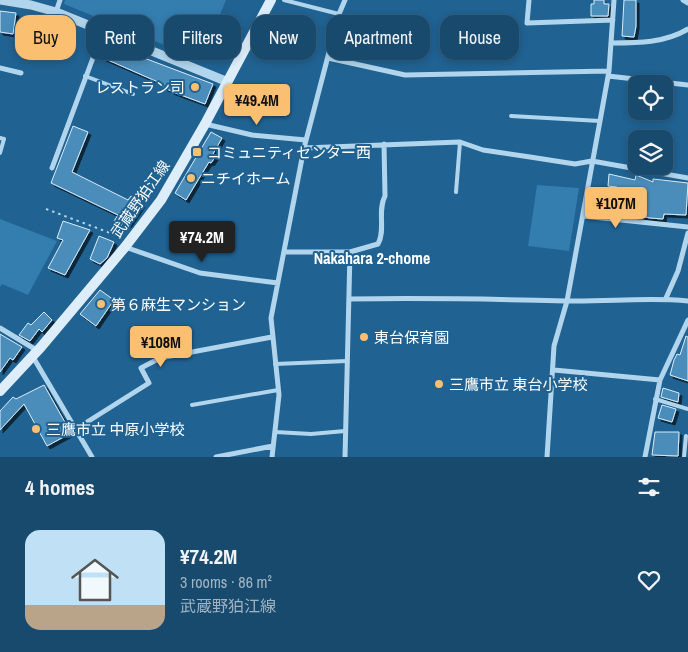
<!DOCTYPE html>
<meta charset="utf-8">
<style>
body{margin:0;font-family:"Archivo Narrow","Noto Sans JP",sans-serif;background:#255476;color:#f1f3f6;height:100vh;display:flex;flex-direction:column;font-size:19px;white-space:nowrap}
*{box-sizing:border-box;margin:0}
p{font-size:16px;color:#9fb3c2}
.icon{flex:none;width:28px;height:28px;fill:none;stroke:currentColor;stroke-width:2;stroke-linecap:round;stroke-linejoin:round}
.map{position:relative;height:457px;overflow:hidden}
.side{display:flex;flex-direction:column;background:#184a6e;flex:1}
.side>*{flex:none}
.banner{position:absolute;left:15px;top:15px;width:659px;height:45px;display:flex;gap:10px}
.controls{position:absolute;left:628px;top:75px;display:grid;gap:10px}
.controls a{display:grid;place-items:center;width:45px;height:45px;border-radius:10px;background:#184a6e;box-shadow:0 2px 8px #0003,0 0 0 1px #366281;font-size:25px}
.price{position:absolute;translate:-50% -42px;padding:0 11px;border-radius:5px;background:#fbbf72;color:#111;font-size:16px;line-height:32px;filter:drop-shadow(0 1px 2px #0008)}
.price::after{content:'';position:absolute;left:50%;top:30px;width:15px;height:11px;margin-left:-8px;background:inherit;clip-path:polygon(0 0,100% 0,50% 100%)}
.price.active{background:#222;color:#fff}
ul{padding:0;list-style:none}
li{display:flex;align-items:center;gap:15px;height:125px;padding:0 25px}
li+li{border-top:1px solid #366281}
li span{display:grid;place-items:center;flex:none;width:140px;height:100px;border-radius:15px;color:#555}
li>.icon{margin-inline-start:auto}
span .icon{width:60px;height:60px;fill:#fffc;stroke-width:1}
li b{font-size:21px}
h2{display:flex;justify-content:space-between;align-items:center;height:60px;padding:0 25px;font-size:21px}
.pill{padding:0 18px;border-radius:15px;background:#184a6e;box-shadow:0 2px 8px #0003,0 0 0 1px #366281;font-size:18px;line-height:45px}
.pill.active{background:#fbbf72;color:#111}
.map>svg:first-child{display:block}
</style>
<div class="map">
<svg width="688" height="457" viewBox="0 0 688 457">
<defs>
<filter id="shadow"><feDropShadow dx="3" dy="3" stdDeviation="0" flood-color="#0009"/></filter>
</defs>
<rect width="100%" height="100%" fill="#206292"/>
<path fill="#337daf" d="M 65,0 L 226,0 L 201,60 L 64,4 Z
M 537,185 L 579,188 L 569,251 L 528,246 Z
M 0,219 L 57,241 L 28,295 L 2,284 L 0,287 Z"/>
<path fill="#4c8dba" stroke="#d7ecfa" filter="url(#shadow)" d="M 594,0 L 604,0 L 604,4 L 609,4 L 608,16 L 591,16 L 591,4 L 594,4 Z
M 624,0 L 636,0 L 636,26 L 634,37 L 622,36 Z
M 0,11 L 16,13 L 13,34 L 0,32 Z
M 55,24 L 67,28 L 59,49 L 47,44 Z
M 107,44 L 213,84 L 205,104 L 173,92 L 157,84 L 158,82 L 101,57 Z
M 73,126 L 88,132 L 72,172 L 128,200 L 131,196 L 142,204 L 128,225 L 123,222 L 121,226 L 114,221 L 118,215 L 51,183 Z
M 211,132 L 222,138 L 213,154 L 216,156 L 211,163 L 209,162 L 186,200 L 175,193 Z
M 609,174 L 635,180 L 636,175 L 653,182 L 653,179 L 688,183 L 686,215 L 664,214 L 663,219 L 650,218 L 614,210 L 617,187 L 608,186 Z
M 63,221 L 90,230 L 65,275 L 48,268 L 63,240 L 57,238 Z
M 99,236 L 114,242 L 107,258 L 100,264 L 90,259 Z
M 100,290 L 114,300 L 96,326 L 80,314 Z
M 44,312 L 52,320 L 42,332 L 39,329 L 30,341 L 19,335 L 28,323 L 31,325 Z
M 0,334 L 22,347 L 13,360 L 10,358 L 0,372 Z
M 686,336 L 688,337 L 688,381 L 670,375 L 674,360 L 677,354 L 680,355 Z
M 44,385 L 71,433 L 47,446 L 24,404 L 0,430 L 0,411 L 13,397 L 16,399 Z
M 663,388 L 679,393 L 678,402 L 661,397 Z
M 662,405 L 676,409 L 672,422 L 658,418 Z
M 655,432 L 679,432 L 678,456 L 652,455 Z"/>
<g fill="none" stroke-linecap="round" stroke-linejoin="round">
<path stroke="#b1d5ed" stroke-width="2" stroke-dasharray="2.5 4" stroke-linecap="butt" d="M 46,209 L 121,237"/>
<path stroke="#b1d5ed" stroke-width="4" d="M 284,0 L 339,14
M 85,76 L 133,94
M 511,116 L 600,121
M 0,138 L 4,139 L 0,153
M 456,192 L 460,142
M 275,364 L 347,361
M 655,399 L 688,409
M 192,405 L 278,390
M 275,432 L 311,434 L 345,431
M 684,457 L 686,436"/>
<path stroke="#b1d5ed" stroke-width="5" d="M 529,0 L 527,23 L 613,20
M 683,0 L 688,3
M 56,12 L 60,0
M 612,43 C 638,43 665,43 688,29
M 328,58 L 405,75 L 609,71
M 0,68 L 21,73
M 608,76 L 688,85
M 205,124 L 252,135 L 306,140
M 304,148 L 460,142 L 483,150 L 530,157 L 575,164 L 592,161 L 688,178
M 52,168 L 103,31
M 583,216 L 688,227
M 125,247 L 200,273 L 278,283
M 284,252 L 350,252 L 378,244 C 386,230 377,211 385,196 L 384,144
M 666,298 L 678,271 L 688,233
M 349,299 C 421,298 493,299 566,301 C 607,302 647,297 688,301
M 0,328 L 38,351
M 33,357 L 92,457
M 554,370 L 660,380
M 76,429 L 149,383 L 141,368 L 160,358 L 272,337
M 216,457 L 273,446
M 272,457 L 279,395 L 271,318 L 304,148 L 339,14 L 345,0
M 345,457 L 350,252
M 547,457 L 554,346 L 567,301 L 600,121 L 609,71 L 614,0
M 645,457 L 660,380 L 688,320"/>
<path stroke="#b1d5ed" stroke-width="9" d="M 0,0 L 31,5 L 56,12 L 228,82"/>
<path stroke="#ddeefa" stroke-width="10" d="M 0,391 L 41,347 L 125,247 L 161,200 L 205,124 L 271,0"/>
</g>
<g fill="#fbbf72" stroke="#206292" stroke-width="2">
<circle cx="195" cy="87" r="5"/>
<rect x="192" y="147" width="10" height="10" rx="2.5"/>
<circle cx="191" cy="178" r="5"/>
<circle cx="101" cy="304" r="5"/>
<circle cx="364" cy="337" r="5"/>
<circle cx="439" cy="384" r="5"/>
<circle cx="36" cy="429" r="5"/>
</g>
<g text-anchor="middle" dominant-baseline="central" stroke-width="4" stroke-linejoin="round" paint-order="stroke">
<g font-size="15" fill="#fff" stroke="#206292" text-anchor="start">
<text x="185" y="87" text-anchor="end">レストラン司</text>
<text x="207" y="152">コミュニティセンター西</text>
<text x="201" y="178">ニチイホーム</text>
<text x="111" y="304">第６麻生マンション</text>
<text x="374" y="337">東台保育園</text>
<text x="449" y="384">三鷹市立 東台小学校</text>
<text x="46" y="429">三鷹市立 中原小学校</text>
</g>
<g font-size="15" fill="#fff" stroke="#206292">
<text transform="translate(140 199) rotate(-55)">武蔵野狛江線</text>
</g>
<g font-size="16" font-weight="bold" fill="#fff" stroke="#206292">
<text x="372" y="258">Nakahara 2-chome</text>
</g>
</g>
</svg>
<div class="controls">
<a><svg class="icon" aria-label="locate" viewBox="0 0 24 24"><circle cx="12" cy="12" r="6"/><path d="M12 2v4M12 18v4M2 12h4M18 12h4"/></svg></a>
<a><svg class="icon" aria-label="layers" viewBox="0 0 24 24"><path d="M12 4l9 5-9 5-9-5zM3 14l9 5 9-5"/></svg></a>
</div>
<b class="price" style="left:257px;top:126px">¥49.4M</b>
<b class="price" style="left:616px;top:229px">¥107M</b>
<b class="price active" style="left:202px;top:263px">¥74.2M</b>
<b class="price" style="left:161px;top:368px">¥108M</b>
<div class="banner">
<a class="pill active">Buy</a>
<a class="pill">Rent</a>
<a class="pill">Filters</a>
<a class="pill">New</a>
<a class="pill">Apartment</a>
<a class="pill">House</a>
</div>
</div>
<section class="side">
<h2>4 homes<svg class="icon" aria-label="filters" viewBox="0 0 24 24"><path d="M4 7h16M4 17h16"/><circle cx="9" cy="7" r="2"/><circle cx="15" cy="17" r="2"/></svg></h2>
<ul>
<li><span style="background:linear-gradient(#bfe0f5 75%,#b9a48a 0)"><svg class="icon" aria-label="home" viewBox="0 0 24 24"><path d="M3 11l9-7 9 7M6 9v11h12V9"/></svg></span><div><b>¥74.2M</b><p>3 rooms · 86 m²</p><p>武蔵野狛江線</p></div><svg class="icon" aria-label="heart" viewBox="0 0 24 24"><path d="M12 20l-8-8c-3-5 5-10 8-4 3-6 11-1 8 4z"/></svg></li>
</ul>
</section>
